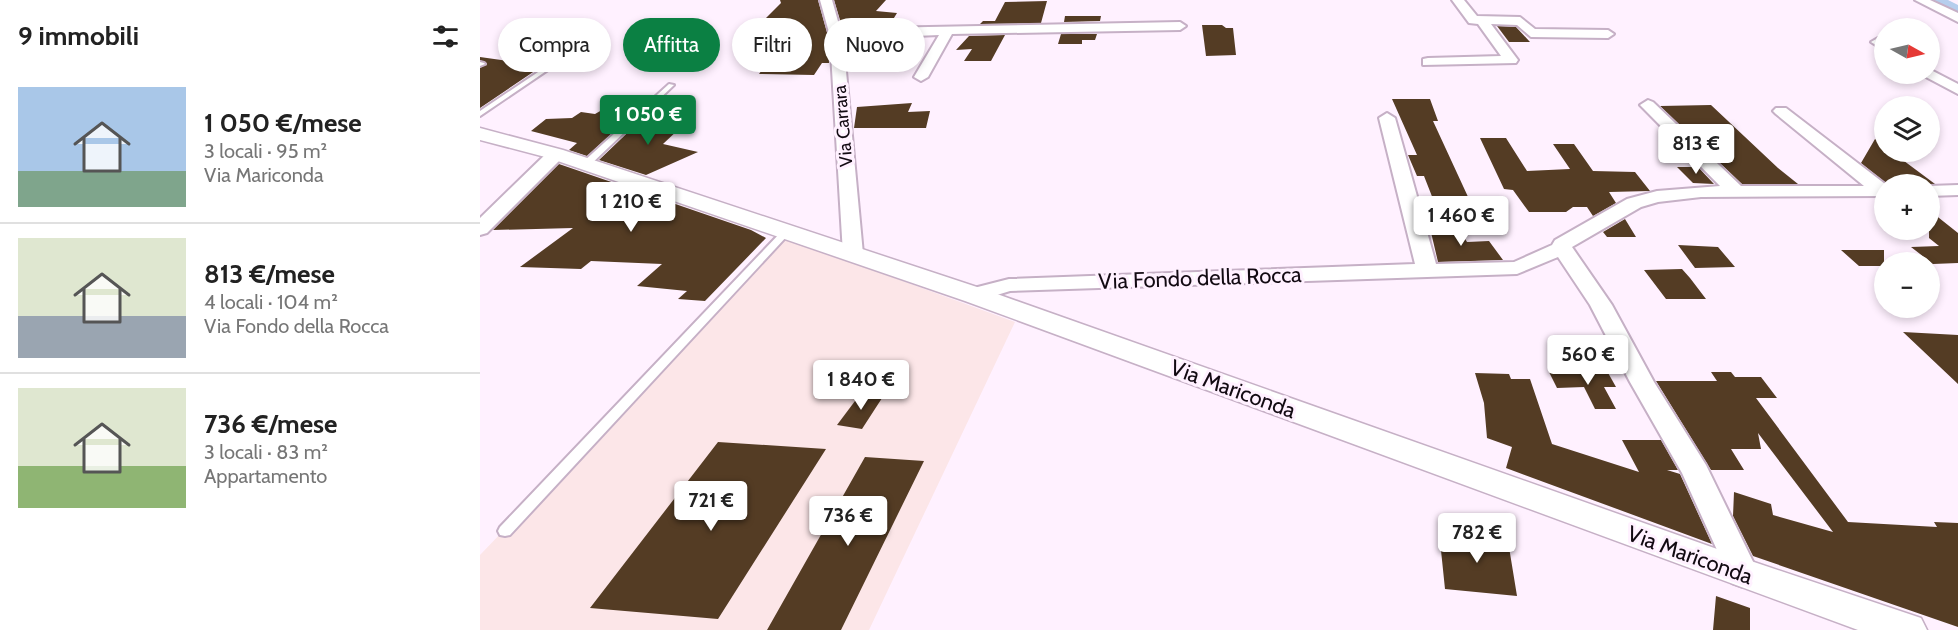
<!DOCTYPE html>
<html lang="it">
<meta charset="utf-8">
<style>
body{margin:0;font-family:Cabin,sans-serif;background:#f2f2f2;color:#222;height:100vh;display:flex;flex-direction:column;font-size:22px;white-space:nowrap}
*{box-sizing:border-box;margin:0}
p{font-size:20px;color:#767676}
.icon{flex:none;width:33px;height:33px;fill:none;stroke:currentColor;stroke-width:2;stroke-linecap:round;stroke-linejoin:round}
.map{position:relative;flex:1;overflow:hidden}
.side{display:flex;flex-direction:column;background:#fff;width:480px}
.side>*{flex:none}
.banner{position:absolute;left:18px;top:18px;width:570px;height:54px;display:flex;gap:12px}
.needle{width:39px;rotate:98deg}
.fabs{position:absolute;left:1394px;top:18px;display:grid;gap:12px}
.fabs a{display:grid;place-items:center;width:66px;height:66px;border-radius:50%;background:#fff;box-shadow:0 3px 9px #0003;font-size:30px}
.price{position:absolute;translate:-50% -51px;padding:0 14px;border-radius:6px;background:#fff;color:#222;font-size:20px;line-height:39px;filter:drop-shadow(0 2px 3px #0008)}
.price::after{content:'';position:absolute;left:50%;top:36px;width:18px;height:14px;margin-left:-9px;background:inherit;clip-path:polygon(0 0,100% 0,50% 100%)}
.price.selected{background:#0b8043;color:#fff}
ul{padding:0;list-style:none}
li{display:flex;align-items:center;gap:18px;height:150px;padding:0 18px}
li+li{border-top:2px solid #e0e0e0}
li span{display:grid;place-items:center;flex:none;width:168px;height:120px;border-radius:0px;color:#555}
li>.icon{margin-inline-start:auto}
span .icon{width:72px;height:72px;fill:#fffc;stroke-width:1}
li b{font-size:26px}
h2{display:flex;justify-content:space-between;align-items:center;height:72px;padding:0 18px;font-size:26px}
.pill{padding:0 21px;border-radius:27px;background:#fff;box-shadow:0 3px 9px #0003;font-size:21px;line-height:54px}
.pill.selected{background:#0b8043;color:#fff}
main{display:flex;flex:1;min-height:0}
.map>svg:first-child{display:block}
</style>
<main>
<section class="side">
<h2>9 immobili<svg class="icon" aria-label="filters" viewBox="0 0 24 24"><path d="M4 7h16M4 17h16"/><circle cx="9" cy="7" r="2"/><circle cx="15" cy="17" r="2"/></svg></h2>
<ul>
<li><span style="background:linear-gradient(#a9c7e8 70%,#7fa58c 0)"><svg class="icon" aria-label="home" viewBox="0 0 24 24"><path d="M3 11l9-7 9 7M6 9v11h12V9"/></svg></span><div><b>1 050 €/mese</b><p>3 locali · 95 m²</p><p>Via Mariconda</p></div></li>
<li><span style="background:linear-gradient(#dfe7d0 65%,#9aa5b1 0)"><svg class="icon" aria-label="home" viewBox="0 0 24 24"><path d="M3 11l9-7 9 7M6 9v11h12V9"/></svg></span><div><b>813 €/mese</b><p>4 locali · 104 m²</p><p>Via Fondo della Rocca</p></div></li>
<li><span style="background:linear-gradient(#dfe7d0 65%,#8fb573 0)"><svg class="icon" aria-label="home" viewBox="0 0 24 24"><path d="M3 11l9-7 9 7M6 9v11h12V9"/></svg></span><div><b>736 €/mese</b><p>3 locali · 83 m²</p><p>Appartamento</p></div></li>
</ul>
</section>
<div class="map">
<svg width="1478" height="630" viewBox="0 0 1478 630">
<rect width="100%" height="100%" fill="#fff1ff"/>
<path fill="#fce6e8" d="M 305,238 L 535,322 L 389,630 L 0,630 L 0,555 Z"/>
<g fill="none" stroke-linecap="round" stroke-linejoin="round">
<path fill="#b6ceed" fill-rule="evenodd" d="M 1452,0 L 1468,0 L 1478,5 L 1478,13 Z"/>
</g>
<path fill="#543c24" d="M 300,0 L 338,0 L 348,36 L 349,63 L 342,63 L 334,75 L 279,74 L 294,54 L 289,54 L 305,36 L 302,37 L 307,30 L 281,30 L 289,23 L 281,23 L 301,3 Z
M 354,0 L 406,0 L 396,11 L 417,13 L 409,26 L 363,30 Z
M 567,1 L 561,23 L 500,24 L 503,21 L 515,21 L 525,2 Z
M 585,16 L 621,16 L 620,21 L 584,22 Z
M 722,25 L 742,25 L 746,28 L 753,28 L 756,55 L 726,56 Z
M 1017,26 L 1036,27 L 1050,42 L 1029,42 Z
M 581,34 L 617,34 L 615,40 L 602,40 L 602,44 L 578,44 Z
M 525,35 L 511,61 L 484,61 L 492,49 L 476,50 L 489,36 Z
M 0,57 L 62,66 L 0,108 L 0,68 L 7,64 L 0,60 Z
M 912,99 L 950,99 L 958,121 L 953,121 L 989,199 L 953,199 L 944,176 L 937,176 L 928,155 L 937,155 Z
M 167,101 L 107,156 L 89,150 L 97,143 L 51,131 L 66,119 L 92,118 L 101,112 L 115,114 L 136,102 Z
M 432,103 L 428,112 L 450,111 L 446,128 L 374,128 L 377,107 Z
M 1231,105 L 1298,168 L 1318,184 L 1262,184 L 1180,106 Z
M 165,116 L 201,116 L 195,122 L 200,122 L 193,128 L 200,128 L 183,144 L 218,152 L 166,175 L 119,160 Z
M 1000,138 L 1026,138 L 1047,171 L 1090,169 L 1073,144 L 1094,144 L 1113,171 L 1155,172 L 1170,191 L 1129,192 L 1136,203 L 1113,216 L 1107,207 L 1093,207 L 1086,212 L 1049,212 L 1033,190 L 1024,189 Z
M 1395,139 L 1404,146 L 1404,152 L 1412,152 L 1455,184 L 1407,184 L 1381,163 Z
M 79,164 L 271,230 L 286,238 L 225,301 L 198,299 L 207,291 L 157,286 L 182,264 L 111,261 L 101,269 L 40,267 L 93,228 L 13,230 Z
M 1197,167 L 1218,167 L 1234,184 L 1213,183 Z
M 1449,210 L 1478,233 L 1478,263 L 1453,264 L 1431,247 L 1459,246 L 1449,238 Z
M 1145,219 L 1156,237 L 1127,237 L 1123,232 Z
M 978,227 L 987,242 L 1009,241 L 1023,260 L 958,262 L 950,228 Z
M 1198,245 L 1238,247 L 1255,267 L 1215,268 Z
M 1361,250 L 1404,250 L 1404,266 L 1379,266 Z
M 1202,269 L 1210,278 L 1226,299 L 1186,299 L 1164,270 Z
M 1423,332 L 1478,335 L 1478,384 Z
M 1127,371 L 1136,387 L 1124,387 L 1136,409 L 1115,409 L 1104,387 L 1077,388 L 1069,372 Z
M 1231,372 L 1251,372 L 1255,377 L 1281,377 L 1297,398 L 1276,398 L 1368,522 L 1457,527 L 1454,522 L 1478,523 L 1478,627 L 1273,556 L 1253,516 L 1254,492 L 1291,504 L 1293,515 L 1353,532 L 1278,433 L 1281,449 L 1251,449 L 1264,470 L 1231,470 L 1176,381 L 1237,381 Z
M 995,373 L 1029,374 L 1031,379 L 1050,379 L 1072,444 L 1159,472 L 1142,440 L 1181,440 L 1198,470 L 1187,470 L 1200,474 L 1232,544 L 1026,468 L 1032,447 L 1007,438 L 1004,403 Z
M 381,393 L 404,395 L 382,429 L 357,425 Z
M 238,442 L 346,449 L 238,619 L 110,608 Z
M 385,457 L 444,461 L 361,630 L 287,630 Z
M 959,531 L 1014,536 L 1015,540 L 1028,541 L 1037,596 L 965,589 Z
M 1236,596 L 1270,608 L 1270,630 L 1233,630 Z"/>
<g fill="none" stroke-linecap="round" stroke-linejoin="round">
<defs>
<path id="service" d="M 79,58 L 84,59 L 0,116 L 0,111 Z
M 0,62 L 4,63 L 5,64 L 0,66 Z
M 189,84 L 194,85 L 109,166 L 103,166 L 103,162 Z
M 305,230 L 308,231 L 310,233 L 308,235 L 30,535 L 25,536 L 20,535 L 18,531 L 20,527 L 302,231 Z"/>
<path id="minor" d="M 340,0 L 352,0 L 361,32 L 398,28 L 700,22 L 706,26 L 700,30 L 472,34 L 448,77 L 441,81 L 434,77 L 459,35 L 363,39 L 383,254 L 380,258 L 366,258 L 363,254 L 350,36 Z
M 972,0 L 984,0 L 997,16 L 1040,17 L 1055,29 L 1128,30 L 1134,34 L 1128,38 L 1051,37 L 1037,25 L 1011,24 L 1038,60 L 1036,63 L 943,65 L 943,59 L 948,58 L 1021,56 L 998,24 L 989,23 Z
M 1435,0 L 1450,0 L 1478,13 L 1478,22 Z
M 1398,38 L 1404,40 L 1404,50 L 1391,42 Z
M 1449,69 L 1478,84 L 1478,94 L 1444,76 L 1442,74 L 1449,74 Z
M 1168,100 L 1173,102 L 1261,186 L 1384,186 L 1296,114 L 1293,111 L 1296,108 L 1306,108 L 1405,184 L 1404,196 L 1221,197 L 1178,202 L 1161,207 L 1092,247 L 1132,305 L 1174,382 L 1226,465 L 1279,574 L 1274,583 L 1263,587 L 1252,583 L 1202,473 L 1150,382 L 1110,305 L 1078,257 L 1037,274 L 530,291 L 494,302 L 486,300 L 483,295 L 486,290 L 529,279 L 935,264 L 899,118 L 907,113 L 915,118 L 956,264 L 1034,262 L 1072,245 L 1075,240 L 1147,199 L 1177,191 L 1240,186 L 1163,108 L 1160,105 Z
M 76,149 L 84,154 L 82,158 L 7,233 L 0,235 L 0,218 L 70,150 Z
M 1478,185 L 1478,195 L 1449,196 L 1449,186 Z"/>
<path id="tertiary" d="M 0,128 L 83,150 L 503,289 L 1271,561 L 1441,618 L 1447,630 L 1378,630 L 485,301 L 69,158 L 0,140 Z"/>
</defs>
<use href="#service" stroke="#c6b0c6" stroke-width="4"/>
<use href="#minor" stroke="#c6b0c6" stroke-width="4"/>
<use href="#tertiary" stroke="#c6b0c6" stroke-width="3"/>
<use href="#service" fill="#fff" fill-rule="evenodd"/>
<use href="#minor" fill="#fff" fill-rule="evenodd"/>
<use href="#tertiary" fill="#fff" fill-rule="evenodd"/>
</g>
<g text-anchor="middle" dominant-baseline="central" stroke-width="6" stroke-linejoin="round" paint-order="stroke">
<g font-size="18" fill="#120a12" stroke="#fff1ff">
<text transform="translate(363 126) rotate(-95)">Via Carrara</text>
</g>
<g font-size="22" fill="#120a12" stroke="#fff1ff">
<text transform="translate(720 278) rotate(-2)">Via Fondo della Rocca</text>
<text transform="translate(753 389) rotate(20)">Via Mariconda</text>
<text transform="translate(1210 555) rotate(20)">Via Mariconda</text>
</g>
</g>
</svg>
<div class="fabs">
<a><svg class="needle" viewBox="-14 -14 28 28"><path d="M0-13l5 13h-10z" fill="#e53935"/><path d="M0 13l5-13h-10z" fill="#767676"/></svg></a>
<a><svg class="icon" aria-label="layers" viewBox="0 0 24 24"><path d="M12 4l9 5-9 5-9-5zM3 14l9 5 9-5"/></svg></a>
<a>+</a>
<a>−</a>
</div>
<b class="price selected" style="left:168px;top:146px">1 050 €</b>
<b class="price" style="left:1216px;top:175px">813 €</b>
<b class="price" style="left:151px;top:233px">1 210 €</b>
<b class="price" style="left:981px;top:247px">1 460 €</b>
<b class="price" style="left:1108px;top:386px">560 €</b>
<b class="price" style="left:381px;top:411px">1 840 €</b>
<b class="price" style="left:231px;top:532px">721 €</b>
<b class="price" style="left:368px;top:547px">736 €</b>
<b class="price" style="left:997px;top:564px">782 €</b>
<div class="banner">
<a class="pill">Compra</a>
<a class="pill selected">Affitta</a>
<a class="pill">Filtri</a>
<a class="pill">Nuovo</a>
</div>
</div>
</main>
